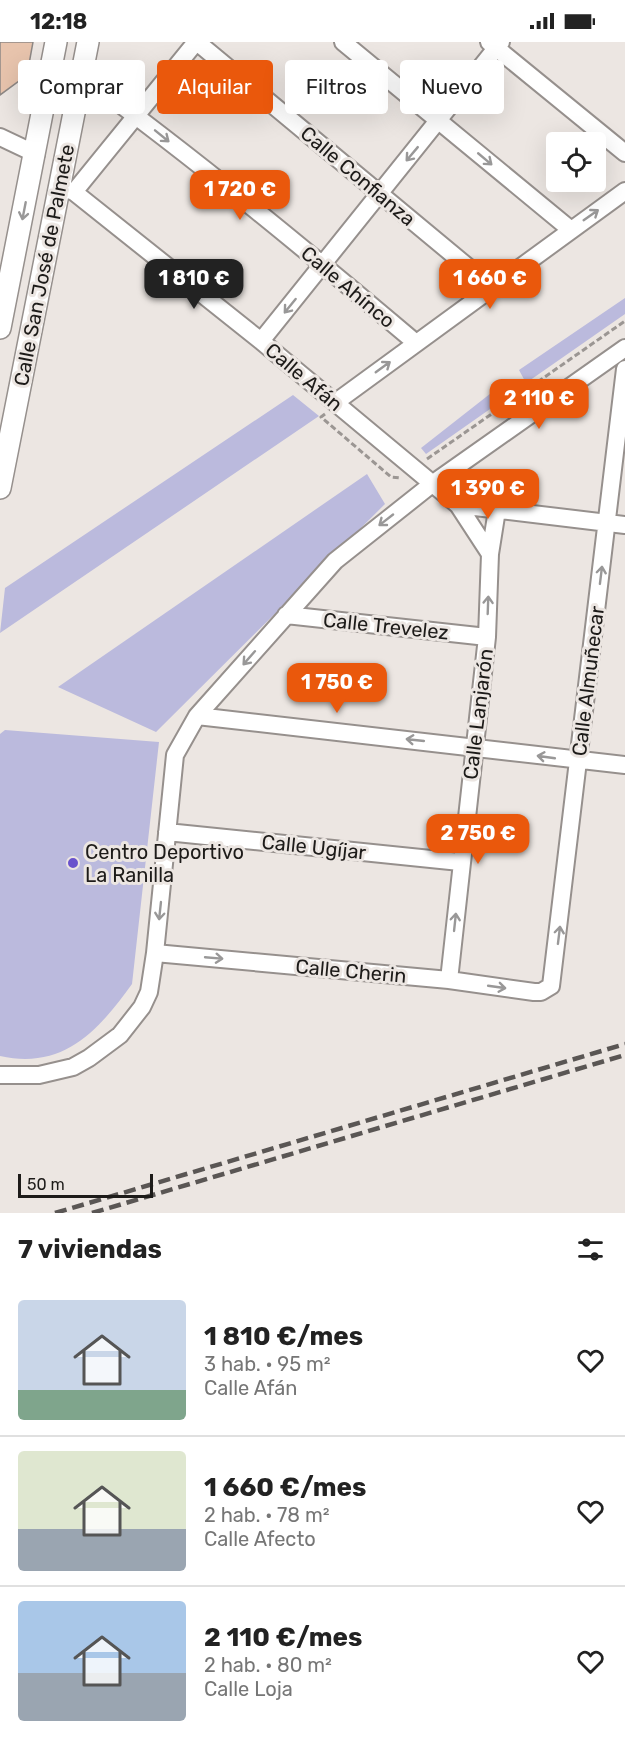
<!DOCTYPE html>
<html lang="es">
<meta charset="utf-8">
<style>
body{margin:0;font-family:Rubik,sans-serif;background:#f2f2f2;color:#222;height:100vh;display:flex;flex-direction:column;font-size:22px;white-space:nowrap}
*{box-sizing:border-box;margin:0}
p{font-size:20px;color:#767676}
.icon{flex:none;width:33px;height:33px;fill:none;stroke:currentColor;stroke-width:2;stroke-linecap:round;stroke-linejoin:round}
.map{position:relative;height:1171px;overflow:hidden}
.sheet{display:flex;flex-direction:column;background:#fff;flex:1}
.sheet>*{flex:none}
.guide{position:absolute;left:18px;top:18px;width:590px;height:54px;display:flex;gap:12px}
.buttons{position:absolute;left:546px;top:90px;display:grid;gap:12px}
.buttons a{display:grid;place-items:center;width:60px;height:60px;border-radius:6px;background:#fff;box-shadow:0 6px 24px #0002;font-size:30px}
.scale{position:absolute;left:18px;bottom:15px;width:135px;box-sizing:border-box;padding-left:6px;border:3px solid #1d1b19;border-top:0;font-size:16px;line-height:21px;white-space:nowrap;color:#1d1b19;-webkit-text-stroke:4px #ece6e2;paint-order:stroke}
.price{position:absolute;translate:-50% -51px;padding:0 14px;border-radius:12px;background:#ea580c;color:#fff;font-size:20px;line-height:39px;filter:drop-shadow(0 2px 3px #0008)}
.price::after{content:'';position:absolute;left:50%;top:36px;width:18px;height:14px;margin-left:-9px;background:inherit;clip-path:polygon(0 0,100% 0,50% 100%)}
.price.current{background:#222;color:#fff}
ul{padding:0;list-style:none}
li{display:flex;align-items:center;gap:18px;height:150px;padding:0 18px}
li+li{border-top:2px solid #e0e0e0}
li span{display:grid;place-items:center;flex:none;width:168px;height:120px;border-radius:6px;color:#555}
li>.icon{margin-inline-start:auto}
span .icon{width:72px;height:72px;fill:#fffc;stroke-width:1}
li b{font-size:26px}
h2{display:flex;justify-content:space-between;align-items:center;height:72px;padding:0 18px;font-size:26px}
.tag{padding:0 21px;border-radius:6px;background:#fff;box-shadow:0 6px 24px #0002;font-size:21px;line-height:54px}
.tag.current{background:#ea580c;color:#fff}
.status{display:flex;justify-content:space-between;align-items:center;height:42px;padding:0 30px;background:#fff;direction:ltr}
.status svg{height:16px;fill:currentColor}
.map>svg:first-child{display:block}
</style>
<div class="status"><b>12:18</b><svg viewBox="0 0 49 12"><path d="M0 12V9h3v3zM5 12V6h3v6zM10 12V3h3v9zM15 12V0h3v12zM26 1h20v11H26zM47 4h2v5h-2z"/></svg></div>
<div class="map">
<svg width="625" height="1171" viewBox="0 0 625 1171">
<rect width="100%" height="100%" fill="#ece6e2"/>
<path fill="#bbbadd" d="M 625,256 L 625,272 L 526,341 L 519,328 Z
M 509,337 L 517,348 L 426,412 L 421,406 Z
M 293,353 L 319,374 L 0,591 L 5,546 Z
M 367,432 L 385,462 L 156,690 L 58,645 Z
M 5,688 L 159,700 L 132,942 C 98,989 64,1028 0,1014 L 0,692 Z"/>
<path fill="#e8c4ad" stroke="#8e8885" stroke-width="1.5" d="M 0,0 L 33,0 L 27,33 L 0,53 Z"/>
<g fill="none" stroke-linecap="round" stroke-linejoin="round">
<defs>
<path id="minor" d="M 197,0 L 492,245
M 343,0 L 571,188
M 489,0 L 625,111
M 82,34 C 197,118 307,209 416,301
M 0,95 L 36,112
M 59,145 L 74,150 L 261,299 L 458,463 L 490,512
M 74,150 L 196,0
M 261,299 L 501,0
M 336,360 L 625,149
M 458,463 L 625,483
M 286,573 L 487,595
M 197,674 L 625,723
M 167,790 L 460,820
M 155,911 L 449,938 L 534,950 L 541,950 L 551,944 L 625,327
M 449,938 L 487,595 L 490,512 L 497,468
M 0,1033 L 39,1033 L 73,1025 L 89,1016 L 120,993 L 142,965 L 149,950 L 155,911 L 175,713 L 197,674 L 335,519 L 432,442 L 625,306"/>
<path id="tertiary" d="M 0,286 L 56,0
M 0,446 L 88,0"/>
</defs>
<use href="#minor" stroke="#96908d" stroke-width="20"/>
<use href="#tertiary" stroke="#96908d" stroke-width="24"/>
<path stroke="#9b9693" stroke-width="3" stroke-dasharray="6 3" stroke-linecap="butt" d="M 325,372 L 321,375 L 391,435 L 400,436
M 427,417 L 625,279"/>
<use href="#minor" stroke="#fff" stroke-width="16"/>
<use href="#tertiary" stroke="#fff" stroke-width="21"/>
<path stroke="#5a5654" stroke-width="4.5" stroke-dasharray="12 6" stroke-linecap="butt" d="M 55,1171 L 625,1002
M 92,1171 L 625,1013"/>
</g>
<defs><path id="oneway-shaft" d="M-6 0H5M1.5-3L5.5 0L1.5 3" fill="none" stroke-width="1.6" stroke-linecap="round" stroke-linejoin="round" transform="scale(1.5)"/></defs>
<g stroke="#999898">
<use href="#oneway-shaft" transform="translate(162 94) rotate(39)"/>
<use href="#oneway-shaft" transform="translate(412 112) rotate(130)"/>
<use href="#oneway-shaft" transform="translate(485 117) rotate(40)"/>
<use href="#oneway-shaft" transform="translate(24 169) rotate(101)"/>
<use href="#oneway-shaft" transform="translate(591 173) rotate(-35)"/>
<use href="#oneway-shaft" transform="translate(290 264) rotate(129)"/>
<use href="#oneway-shaft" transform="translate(383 325) rotate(-36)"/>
<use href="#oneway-shaft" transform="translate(386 478) rotate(142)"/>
<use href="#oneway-shaft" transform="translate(601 533) rotate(-83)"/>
<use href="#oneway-shaft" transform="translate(488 563) rotate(-88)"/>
<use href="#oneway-shaft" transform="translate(249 616) rotate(131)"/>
<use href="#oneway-shaft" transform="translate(415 698) rotate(-174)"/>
<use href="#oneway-shaft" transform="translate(546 715) rotate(-172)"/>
<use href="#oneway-shaft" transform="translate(160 869) rotate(96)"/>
<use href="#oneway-shaft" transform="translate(455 880) rotate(-84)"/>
<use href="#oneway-shaft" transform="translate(559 893) rotate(-83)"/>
<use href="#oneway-shaft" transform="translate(214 916) rotate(5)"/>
<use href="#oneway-shaft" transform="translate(497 945) rotate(8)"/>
</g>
<circle fill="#6952cc" stroke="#ece6e2" stroke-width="2" cx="73" cy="821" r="6"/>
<g text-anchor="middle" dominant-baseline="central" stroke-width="6" stroke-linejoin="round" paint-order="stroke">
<g font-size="20" fill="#1d1b19" stroke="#ece6e2">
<text transform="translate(358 134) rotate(40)">Calle Confianza</text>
<text transform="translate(44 223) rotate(-79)">Calle San José de Palmete</text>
<text transform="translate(348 245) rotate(40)">Calle Ahínco</text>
<text transform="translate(304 335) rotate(40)">Calle Afán</text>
<text transform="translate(386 584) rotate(6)">Calle Trevelez</text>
<text transform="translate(588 639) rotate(-83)">Calle Almuñecar</text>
<text transform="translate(478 672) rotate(-83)">Calle Lanjarón</text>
<text transform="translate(314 805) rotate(6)">Calle Ugíjar</text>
<text transform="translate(351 929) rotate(5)">Calle Cherin</text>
</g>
<g font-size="20" fill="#1d1b19" stroke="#ece6e2" text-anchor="start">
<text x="85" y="810">Centro Deportivo<tspan x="85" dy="23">La Ranilla</tspan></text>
</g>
</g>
</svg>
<div class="buttons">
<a><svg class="icon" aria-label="locate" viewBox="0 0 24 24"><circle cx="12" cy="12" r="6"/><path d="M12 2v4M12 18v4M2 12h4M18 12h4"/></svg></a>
</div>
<div class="scale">50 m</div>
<b class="price" style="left:240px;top:179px">1 720 €</b>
<b class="price current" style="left:194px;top:268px">1 810 €</b>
<b class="price" style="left:490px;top:268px">1 660 €</b>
<b class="price" style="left:539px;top:388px">2 110 €</b>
<b class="price" style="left:488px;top:478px">1 390 €</b>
<b class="price" style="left:337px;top:672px">1 750 €</b>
<b class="price" style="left:478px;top:823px">2 750 €</b>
<div class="guide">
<a class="tag">Comprar</a>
<a class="tag current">Alquilar</a>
<a class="tag">Filtros</a>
<a class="tag">Nuevo</a>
</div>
</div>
<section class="sheet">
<h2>7 viviendas<svg class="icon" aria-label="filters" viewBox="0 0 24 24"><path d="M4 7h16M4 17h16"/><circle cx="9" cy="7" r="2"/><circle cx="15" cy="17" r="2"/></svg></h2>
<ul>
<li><span style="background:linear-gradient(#c9d6e8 75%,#7fa58c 0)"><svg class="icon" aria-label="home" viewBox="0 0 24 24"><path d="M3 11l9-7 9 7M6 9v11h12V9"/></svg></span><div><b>1 810 €/mes</b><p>3 hab. · 95 m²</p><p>Calle Afán</p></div><svg class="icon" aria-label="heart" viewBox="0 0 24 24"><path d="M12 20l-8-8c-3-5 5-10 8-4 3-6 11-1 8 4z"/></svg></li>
<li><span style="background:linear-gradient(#dfe7d0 65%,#9aa5b1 0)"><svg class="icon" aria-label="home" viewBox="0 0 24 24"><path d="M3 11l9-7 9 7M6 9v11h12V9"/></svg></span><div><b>1 660 €/mes</b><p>2 hab. · 78 m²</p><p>Calle Afecto</p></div><svg class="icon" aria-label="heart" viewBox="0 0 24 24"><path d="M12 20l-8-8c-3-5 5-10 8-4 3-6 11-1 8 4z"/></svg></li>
<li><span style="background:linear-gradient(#a9c7e8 60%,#9aa5b1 0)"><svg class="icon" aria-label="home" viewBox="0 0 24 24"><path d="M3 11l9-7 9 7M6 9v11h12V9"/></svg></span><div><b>2 110 €/mes</b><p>2 hab. · 80 m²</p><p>Calle Loja</p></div><svg class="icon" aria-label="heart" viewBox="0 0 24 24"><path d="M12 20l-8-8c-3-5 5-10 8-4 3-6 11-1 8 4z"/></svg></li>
</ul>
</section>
